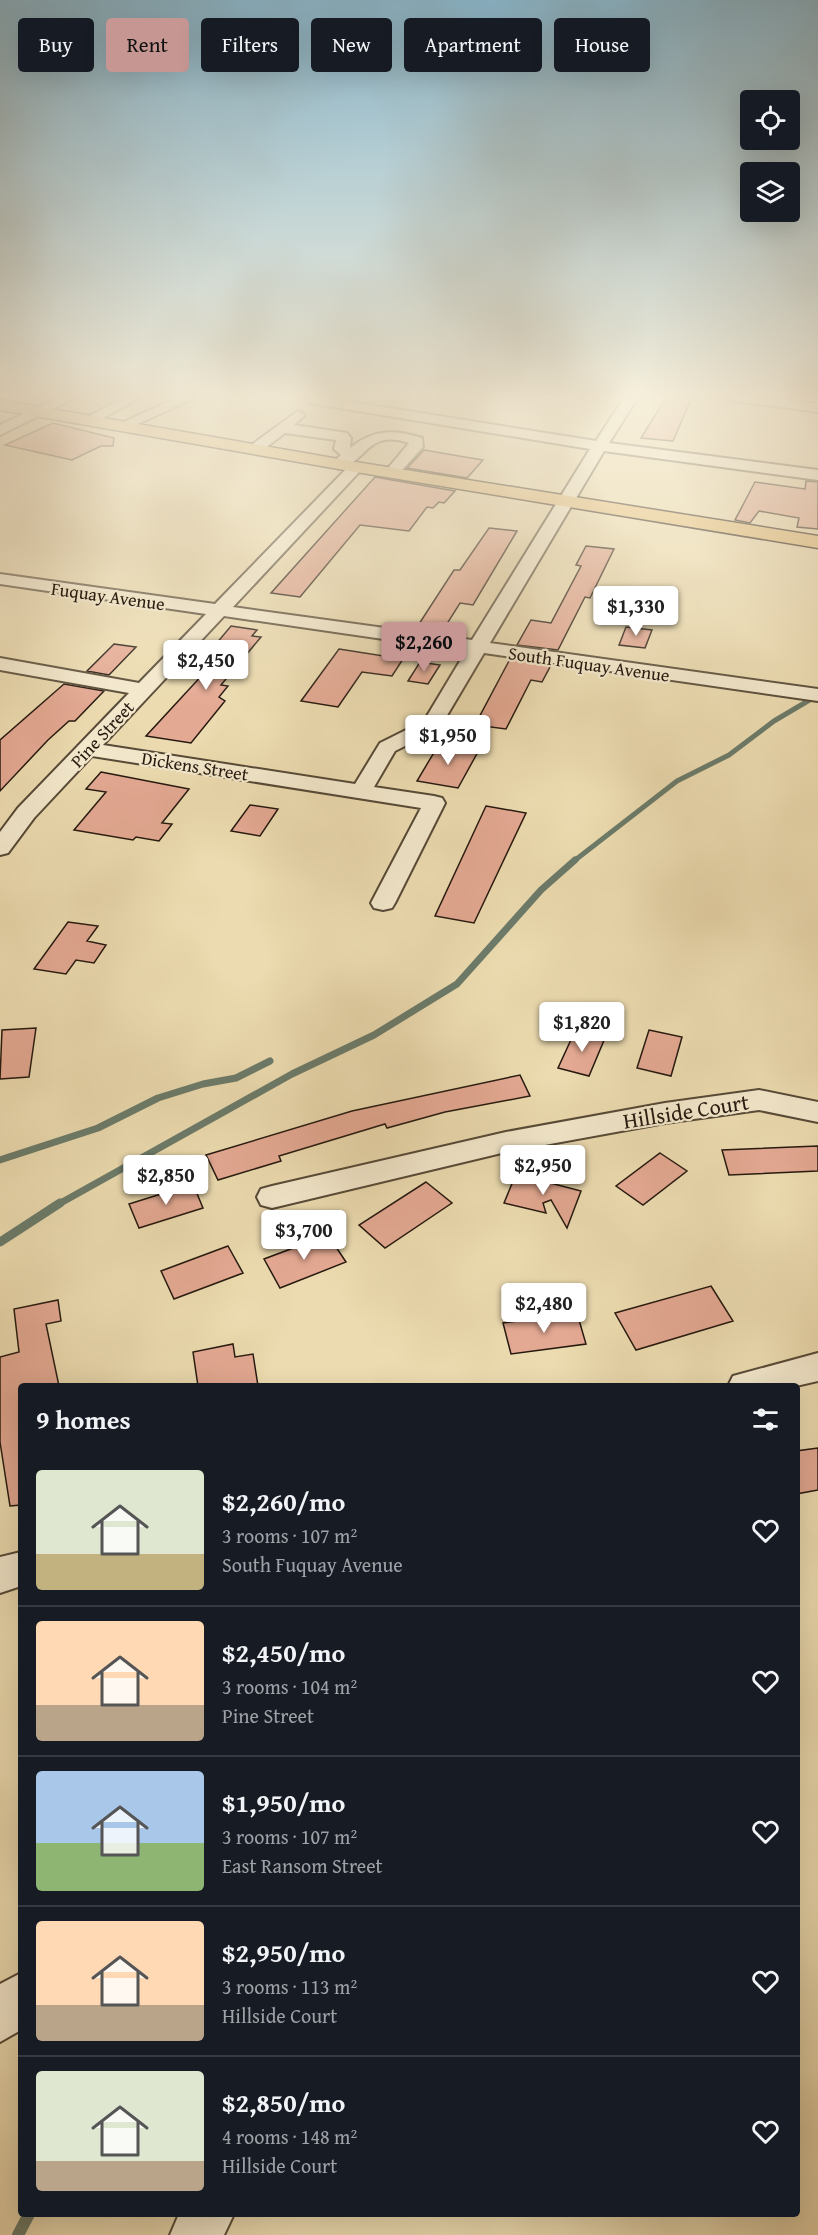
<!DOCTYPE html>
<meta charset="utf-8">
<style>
body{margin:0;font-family:"Gentium Book Plus",serif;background:#20242c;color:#f1f3f6;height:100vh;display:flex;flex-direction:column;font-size:22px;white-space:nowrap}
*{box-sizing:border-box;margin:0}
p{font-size:20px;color:#9ea1a6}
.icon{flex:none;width:33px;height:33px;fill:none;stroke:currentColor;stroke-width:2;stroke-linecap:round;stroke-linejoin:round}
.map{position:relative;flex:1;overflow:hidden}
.details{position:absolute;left:18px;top:1383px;width:782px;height:834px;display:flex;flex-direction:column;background:#171b24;border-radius:6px;box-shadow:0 6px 24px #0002}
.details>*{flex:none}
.top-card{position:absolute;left:18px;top:18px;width:783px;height:54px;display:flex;gap:12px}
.buttons{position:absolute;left:740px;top:90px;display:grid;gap:12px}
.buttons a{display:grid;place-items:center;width:60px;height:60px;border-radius:6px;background:#171b24;box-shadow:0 6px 24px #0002;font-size:30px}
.price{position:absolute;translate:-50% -51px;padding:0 14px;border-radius:6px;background:#fff;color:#222;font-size:20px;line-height:39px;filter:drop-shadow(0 2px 3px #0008)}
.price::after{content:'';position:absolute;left:50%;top:36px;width:18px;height:14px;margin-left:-9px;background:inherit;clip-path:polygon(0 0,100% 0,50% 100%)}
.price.on{background:#c59692;color:#111}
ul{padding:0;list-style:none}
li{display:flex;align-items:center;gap:18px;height:150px;padding:0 18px}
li+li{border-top:2px solid #363941}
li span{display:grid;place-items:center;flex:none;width:168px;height:120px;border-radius:6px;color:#555}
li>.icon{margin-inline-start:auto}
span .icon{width:72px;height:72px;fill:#fffc;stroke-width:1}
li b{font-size:26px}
h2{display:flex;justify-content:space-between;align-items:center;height:72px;padding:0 18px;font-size:26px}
.tag{padding:0 21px;border-radius:6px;background:#171b24;box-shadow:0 6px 24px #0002;font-size:21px;line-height:54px}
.tag.on{background:#c59692;color:#111}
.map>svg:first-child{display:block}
</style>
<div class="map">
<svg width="818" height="2235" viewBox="0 0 818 2235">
<rect width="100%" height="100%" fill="#ecdbb0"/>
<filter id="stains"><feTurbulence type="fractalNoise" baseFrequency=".00333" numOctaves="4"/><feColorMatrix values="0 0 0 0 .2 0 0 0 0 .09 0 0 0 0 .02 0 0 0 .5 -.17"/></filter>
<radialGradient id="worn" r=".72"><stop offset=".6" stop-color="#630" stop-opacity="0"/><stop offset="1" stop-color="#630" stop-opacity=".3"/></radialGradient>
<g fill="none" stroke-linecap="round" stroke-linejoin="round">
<path stroke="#6b7b6a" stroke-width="5" d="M 574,861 L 677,781 L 729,755 L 774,721 L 818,695"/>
<path stroke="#6b7b6a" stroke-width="7" d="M 0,1160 L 98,1128 L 158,1098 L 203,1084 L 236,1078 L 270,1061
M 57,1205 L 292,1074 L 374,1035 L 457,984 L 541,890 L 575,860"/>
<path stroke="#6b7b6a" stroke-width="9" d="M 0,1242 L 60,1203"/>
<path stroke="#6b7b6a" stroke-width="12" d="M 18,2235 L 29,2214"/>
</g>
<path fill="#e4a993" stroke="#25190f" stroke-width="1.5" d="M 667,396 L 692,397 L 673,441 L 641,438 Z
M 53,423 L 114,438 L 113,446 L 101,446 L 72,460 L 5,445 Z
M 424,450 L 453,455 L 483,460 L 467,478 L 407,468 Z
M 375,477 L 455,491 L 444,503 L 439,502 L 433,508 L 427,507 L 409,531 L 360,525 L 300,597 L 271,593 Z
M 806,481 L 818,482 L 818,529 L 797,527 L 799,518 L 759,511 L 750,523 L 735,520 L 755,482 L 805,489 Z
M 489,528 L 517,531 L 473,605 L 460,603 L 445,627 L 419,624 L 454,570 L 460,570 Z
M 586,546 L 614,549 L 590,598 L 585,597 L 558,650 L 517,645 L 531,620 L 551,623 L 581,566 L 576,565 Z
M 231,626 L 257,630 L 252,636 L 261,637 L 221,685 L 228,686 L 219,697 L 225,701 L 191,743 L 146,736 L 229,646 L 216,644 Z
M 626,627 L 652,630 L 645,648 L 619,645 Z
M 114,644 L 136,647 L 109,675 L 87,671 Z
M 339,649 L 403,659 L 392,676 L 362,672 L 338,707 L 301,701 Z
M 510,659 L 551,665 L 542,682 L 531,680 L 506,729 L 475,725 Z
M 420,662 L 440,665 L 428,684 L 408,681 Z
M 64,684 L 104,691 L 75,721 L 69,721 L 48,740 L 0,791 L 0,740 Z
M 439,744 L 479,750 L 458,788 L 417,781 Z
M 101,772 L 189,789 L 162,823 L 172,824 L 159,841 L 136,837 L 133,840 L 74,830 L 106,792 L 86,789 Z
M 250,805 L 278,809 L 260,836 L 231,831 Z
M 486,806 L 526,813 L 474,923 L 435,916 Z
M 68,922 L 98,926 L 87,941 L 106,945 L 94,963 L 76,960 L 66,974 L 34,969 Z
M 36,1028 L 29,1077 L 0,1079 L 2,1030 Z
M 649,1030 L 682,1037 L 671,1076 L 637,1068 Z
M 575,1031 L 605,1038 L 589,1076 L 558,1068 Z
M 520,1075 L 530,1096 L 445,1112 L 387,1128 L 385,1124 L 279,1156 L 281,1161 L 218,1180 L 206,1155 L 352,1111 Z
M 818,1146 L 818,1171 L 729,1175 L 722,1150 Z
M 660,1153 L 687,1171 L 643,1205 L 616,1186 Z
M 516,1174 L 581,1191 L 567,1228 L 551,1200 L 543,1203 L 546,1213 L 504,1203 Z
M 426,1182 L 452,1203 L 385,1248 L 359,1225 Z
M 193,1184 L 203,1208 L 139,1228 L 129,1204 Z
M 328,1235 L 346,1262 L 280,1288 L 264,1259 Z
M 228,1246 L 243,1273 L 174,1299 L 161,1271 Z
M 711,1286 L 733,1321 L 636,1350 L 615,1313 Z
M 58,1300 L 61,1321 L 46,1324 L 59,1386 L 21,1386 L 21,1505 L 10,1506 L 0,1442 L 0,1357 L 19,1352 L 14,1309 Z
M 577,1313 L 586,1344 L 511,1354 L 503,1323 Z
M 233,1344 L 235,1357 L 253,1354 L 258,1386 L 198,1386 L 193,1352 Z
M 818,1448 L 818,1490 L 796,1494 L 796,1451 Z"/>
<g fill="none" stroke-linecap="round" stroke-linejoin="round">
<defs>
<path id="minor" d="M 62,396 L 79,396 L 0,435 L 0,425 Z
M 126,396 L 143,396 L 96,422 L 86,422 L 84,419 Z
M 181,396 L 199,396 L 129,428 L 119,428 L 117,425 Z
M 314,396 L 596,441 L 625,396 L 639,396 L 609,443 L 818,470 L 818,480 L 604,451 L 490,643 L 818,689 L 818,701 L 484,653 L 439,729 L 395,751 L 374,787 L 434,796 L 442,798 L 445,803 L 395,903 L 392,908 L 383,910 L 374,908 L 371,903 L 421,808 L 92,756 L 34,818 L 8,853 L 0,855 L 0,832 L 18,808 L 129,693 L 0,670 L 0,658 L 139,683 L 206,614 L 0,584 L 0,574 L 215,604 L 351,464 L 356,462 L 364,467 L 361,470 L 233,607 L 472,640 L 590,449 L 309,403 L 307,400 ZM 224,616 L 466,651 L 424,721 L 380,743 L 355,784 L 103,745 Z
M 722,396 L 757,396 L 818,404 L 818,412 L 729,400 Z
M 298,411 L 305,415 L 294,425 L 347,433 L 351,438 L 350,448 C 373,429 395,429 422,438 L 423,447 L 397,476 L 392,478 L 384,473 L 409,443 C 367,429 368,461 339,469 L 331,464 L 341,455 L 334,449 L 336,440 L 285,433 L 260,452 L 250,452 L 248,449 L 250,446 Z
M 759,1090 L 818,1102 L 818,1122 L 759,1110 L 665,1123 L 506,1152 L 272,1208 L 261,1205 L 257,1197 L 261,1189 L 272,1186 L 506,1132 L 665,1103 Z
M 818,1353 L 818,1381 L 796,1386 L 728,1386 L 733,1376 Z
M 21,1552 L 21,1586 L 0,1593 L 0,1557 Z
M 21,1973 L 21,2030 L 0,2042 L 0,1984 Z
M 179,2214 L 234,2214 L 224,2235 L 170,2235 Z"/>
<path id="major" d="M 0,400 L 356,462 L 818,536 L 818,548 L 356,472 L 0,410 Z"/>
</defs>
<use href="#minor" stroke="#574a37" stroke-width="4"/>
<use href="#major" stroke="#25190f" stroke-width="3"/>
<use href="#minor" fill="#f3e8cc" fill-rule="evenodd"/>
<use href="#major" fill="#e6be78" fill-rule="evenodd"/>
</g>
<linearGradient id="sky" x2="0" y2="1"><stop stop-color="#89b7ce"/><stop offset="0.56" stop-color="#f6efdb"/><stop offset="1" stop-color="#f6efdb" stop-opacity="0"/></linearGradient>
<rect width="818" height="708" fill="url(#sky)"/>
<g text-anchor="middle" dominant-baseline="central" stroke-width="4.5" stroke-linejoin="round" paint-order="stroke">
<g font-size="18" fill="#25190f" stroke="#f3e8cc">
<text transform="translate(108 596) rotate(8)">Fuquay Avenue</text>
<text transform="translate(589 664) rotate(8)">South Fuquay Avenue</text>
<text transform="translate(102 734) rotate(-47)">Pine Street</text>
<text transform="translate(195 766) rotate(9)">Dickens Street</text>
</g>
<g font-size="22" fill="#25190f" stroke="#f3e8cc">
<text transform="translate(686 1111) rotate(-9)">Hillside Court</text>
</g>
</g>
<rect width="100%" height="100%" filter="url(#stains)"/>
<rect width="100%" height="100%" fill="url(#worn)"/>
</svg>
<div class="buttons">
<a><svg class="icon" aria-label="locate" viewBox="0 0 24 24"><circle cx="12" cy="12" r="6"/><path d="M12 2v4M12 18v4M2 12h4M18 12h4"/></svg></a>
<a><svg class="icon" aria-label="layers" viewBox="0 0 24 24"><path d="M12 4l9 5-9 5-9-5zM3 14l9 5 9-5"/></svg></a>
</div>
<b class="price" style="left:636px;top:637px">$1,330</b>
<b class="price on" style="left:424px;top:673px">$2,260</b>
<b class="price" style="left:206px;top:691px">$2,450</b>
<b class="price" style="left:448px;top:766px">$1,950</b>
<b class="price" style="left:582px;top:1053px">$1,820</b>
<b class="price" style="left:543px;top:1196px">$2,950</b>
<b class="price" style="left:166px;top:1206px">$2,850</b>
<b class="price" style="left:304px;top:1261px">$3,700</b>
<b class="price" style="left:544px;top:1334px">$2,480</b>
<div class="top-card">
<a class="tag">Buy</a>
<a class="tag on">Rent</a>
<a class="tag">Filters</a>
<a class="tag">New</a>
<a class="tag">Apartment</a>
<a class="tag">House</a>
</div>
<section class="details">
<h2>9 homes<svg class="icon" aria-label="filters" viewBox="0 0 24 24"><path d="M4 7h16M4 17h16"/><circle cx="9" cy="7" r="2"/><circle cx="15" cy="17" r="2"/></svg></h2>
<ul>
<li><span style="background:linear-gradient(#dfe7d0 70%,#c2b280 0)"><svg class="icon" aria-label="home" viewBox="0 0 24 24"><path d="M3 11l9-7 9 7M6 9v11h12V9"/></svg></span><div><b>$2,260/mo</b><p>3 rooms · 107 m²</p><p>South Fuquay Avenue</p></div><svg class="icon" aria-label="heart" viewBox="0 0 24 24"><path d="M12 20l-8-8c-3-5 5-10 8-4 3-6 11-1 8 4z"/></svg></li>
<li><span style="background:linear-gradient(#ffd9b3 70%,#b9a48a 0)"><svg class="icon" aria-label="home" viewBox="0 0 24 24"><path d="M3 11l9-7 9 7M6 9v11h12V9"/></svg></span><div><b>$2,450/mo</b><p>3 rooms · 104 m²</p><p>Pine Street</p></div><svg class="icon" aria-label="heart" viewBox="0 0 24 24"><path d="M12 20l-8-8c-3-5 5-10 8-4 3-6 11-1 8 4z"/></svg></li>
<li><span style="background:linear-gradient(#a9c7e8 60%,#8fb573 0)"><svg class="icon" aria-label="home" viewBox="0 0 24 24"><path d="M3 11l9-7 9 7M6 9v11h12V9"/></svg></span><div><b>$1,950/mo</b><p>3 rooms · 107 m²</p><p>East Ransom Street</p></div><svg class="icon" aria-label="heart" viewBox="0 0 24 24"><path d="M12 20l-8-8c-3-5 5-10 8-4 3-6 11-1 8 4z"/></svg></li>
<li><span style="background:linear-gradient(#ffd9b3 70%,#b9a48a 0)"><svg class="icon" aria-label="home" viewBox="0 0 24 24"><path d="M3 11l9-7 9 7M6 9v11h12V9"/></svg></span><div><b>$2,950/mo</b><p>3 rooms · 113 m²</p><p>Hillside Court</p></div><svg class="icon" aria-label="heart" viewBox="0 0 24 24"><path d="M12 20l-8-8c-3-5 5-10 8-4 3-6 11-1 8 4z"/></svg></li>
<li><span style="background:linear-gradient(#dfe7d0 75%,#b9a48a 0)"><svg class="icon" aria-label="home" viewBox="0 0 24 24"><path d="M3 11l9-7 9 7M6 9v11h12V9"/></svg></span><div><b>$2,850/mo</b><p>4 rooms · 148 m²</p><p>Hillside Court</p></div><svg class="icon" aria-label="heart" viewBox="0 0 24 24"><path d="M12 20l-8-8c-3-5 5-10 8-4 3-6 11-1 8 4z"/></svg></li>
</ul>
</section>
</div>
